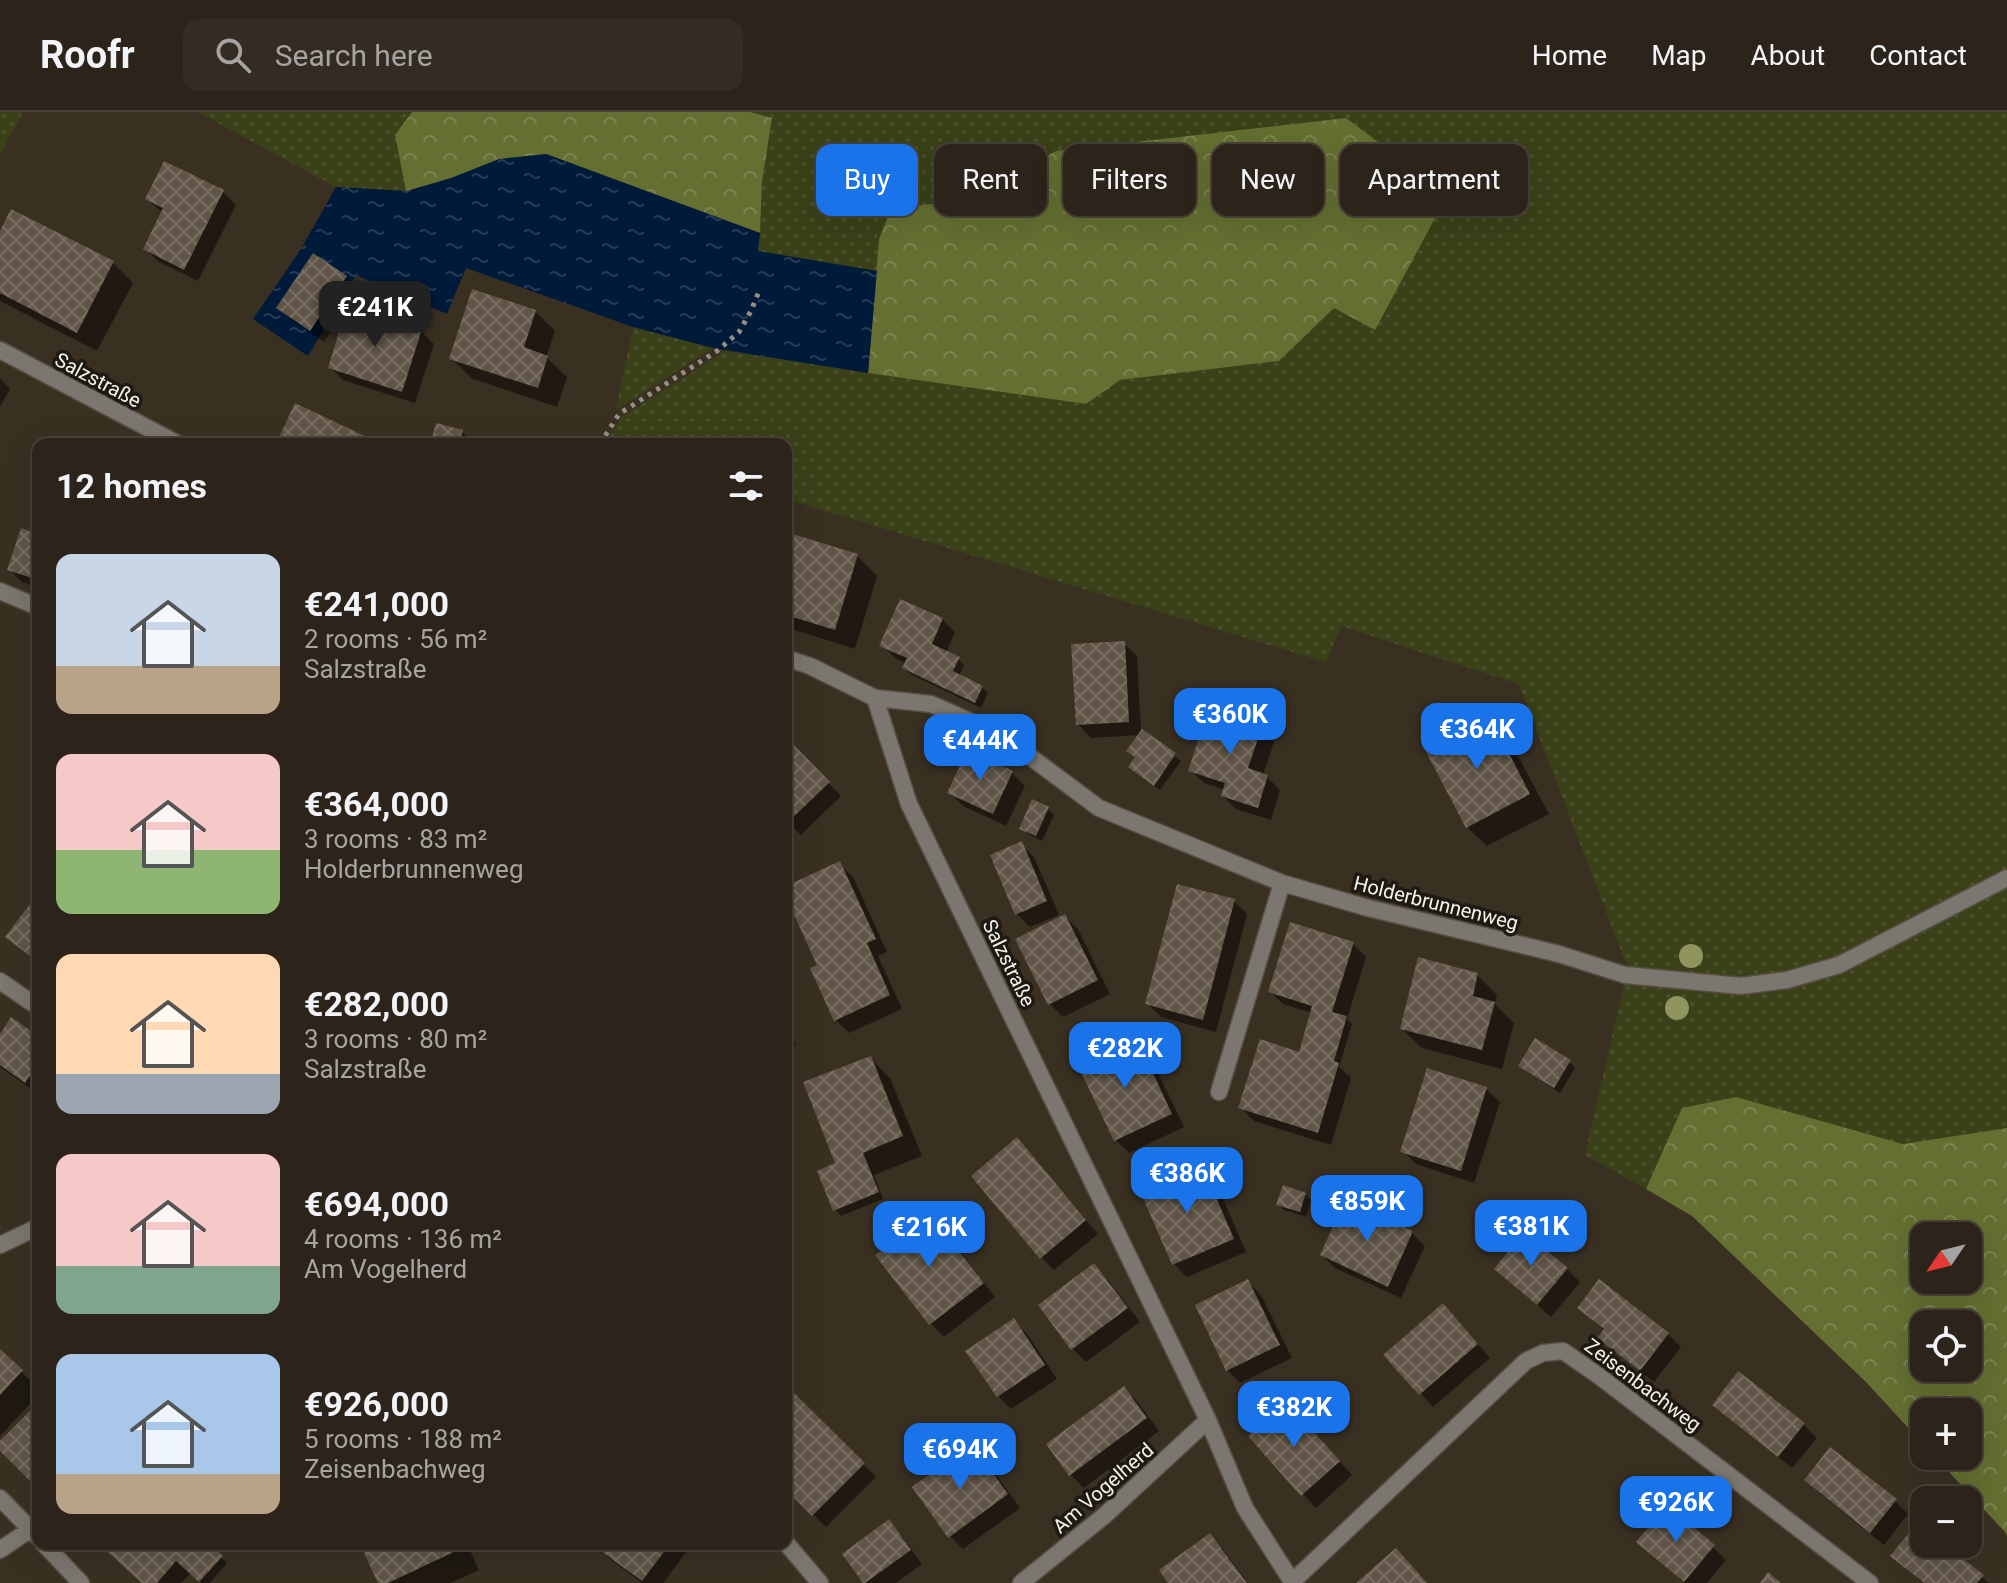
<!DOCTYPE html>
<meta charset="utf-8">
<style>
body{margin:0;font-family:Roboto,sans-serif;background:#342c23;color:#f1f3f6;height:100vh;display:flex;flex-direction:column;font-size:30px;white-space:nowrap}
*{box-sizing:border-box;margin:0}
p{font-size:26px;color:#a6a4a2}
.icon{flex:none;width:44px;height:44px;fill:none;stroke:currentColor;stroke-width:2;stroke-linecap:round;stroke-linejoin:round}
.map{position:relative;flex:1;overflow:hidden}
.panel{position:absolute;left:32px;top:326px;width:760px;height:1112px;display:flex;flex-direction:column;background:#2c241a;border-radius:16px;box-shadow:0 8px 32px #0002,0 0 0 2px #484139}
.panel>*{flex:none}
.top-card{position:absolute;left:816px;top:32px;width:760px;height:72px;display:flex;gap:16px}
.needle{width:52px;rotate:235deg}
.fabs{position:absolute;left:1910px;top:1110px;display:grid;gap:16px}
.fabs a{display:grid;place-items:center;width:72px;height:72px;border-radius:16px;background:#2c241a;box-shadow:0 8px 32px #0002,0 0 0 2px #484139;font-size:40px}
.price{position:absolute;translate:-50% -68px;padding:0 18px;border-radius:16px;background:#1a73e8;color:#fff;font-size:26px;line-height:52px;filter:drop-shadow(0 2px 4px #0008)}
.price::after{content:'';position:absolute;left:50%;top:48px;width:24px;height:18px;margin-left:-12px;background:inherit;clip-path:polygon(0 0,100% 0,50% 100%)}
.price.on{background:#222;color:#fff}
ul{padding:0;list-style:none}
li{display:flex;align-items:center;gap:24px;height:200px;padding:0 24px}
li span{display:grid;place-items:center;flex:none;width:224px;height:160px;border-radius:16px;color:#555}
li>.icon{margin-inline-start:auto}
span .icon{width:96px;height:96px;fill:#fffc;stroke-width:1}
li b{font-size:34px}
h2{display:flex;justify-content:space-between;align-items:center;height:96px;padding:0 24px;font-size:34px}
.chip{padding:0 28px;border-radius:16px;background:#2c241a;box-shadow:0 8px 32px #0002,0 0 0 2px #484139;font-size:28px;line-height:72px}
.chip.on{background:#1a73e8;color:#fff}
header{display:flex;align-items:center;gap:48px;box-sizing:border-box;height:112px;padding:0 40px;background:#2c241a;border-bottom:2px solid #484139}
header strong{font-size:38px}
nav{display:flex;gap:44px;margin-inline-start:auto;font-size:28px}
.search{width:560px;height:72px;background:#342c23;display:flex;align-items:center;gap:20px;box-sizing:border-box;padding:0 28px;border-radius:16px;color:#a6a4a2;font-size:30px}
.map>svg:first-child{display:block}
</style>
<header>
<strong>Roofr</strong>
<div class="search"><svg class="icon" aria-label="search" viewBox="0 0 24 24"><circle cx="10" cy="10" r="6"/><path d="M15 15l6 6"/></svg>Search here</div>
<nav><a>Home</a><a>Map</a><a>About</a><a>Contact</a></nav>
</header>
<div class="map">
<svg width="2007" height="1471" viewBox="0 0 2007 1471">
<defs>
<pattern id="grass-dots" width="8" height="8" patternUnits="userSpaceOnUse" patternTransform="scale(2)"><rect width="8" height="8" fill="#3a4118"/><path d="M2 2h.1M6 6h.1" fill="none" stroke="#4e542e" stroke-width="1.8" stroke-linecap="round"/></pattern>
<pattern id="forest-crowns" width="20" height="18" patternUnits="userSpaceOnUse" patternTransform="scale(2)"><rect width="20" height="18" fill="#646f31"/><path d="M2 6a3 3 0 1 1 6 0M12 15a3 3 0 1 1 6 0" fill="none" stroke="#7b844f"/></pattern>
<pattern id="water-ripples" width="26" height="14" patternUnits="userSpaceOnUse" patternTransform="scale(2)"><rect width="26" height="14" fill="#001a39"/><path d="M2 4q2-2 4 0t4 0M15 11q2-2 4 0t4 0" fill="none" stroke="#263c56"/></pattern>
<pattern id="building-cross-hatch" width="8" height="8" patternUnits="userSpaceOnUse" patternTransform="scale(2)"><rect width="8" height="8" fill="#605546"/><path d="M0 0l8 8M0 8l8-8" fill="none" stroke="#786e61"/></pattern>
</defs>
<rect width="100%" height="100%" fill="#3a3022"/>
<path fill="url(#grass-dots)" d="M 0,0 L 23,0 L 0,42 Z
M 198,0 L 412,0 L 395,24 L 406,79 L 336,75 Z
M 750,0 L 2007,0 L 2007,760 L 1836,846 L 1787,863 L 1743,868 L 1628,857 L 1519,572 L 1341,514 L 1326,550 L 786,387 L 786,332 L 608,332 L 611,320 L 622,305 L 725,239 L 1086,292 L 1120,268 L 1279,249 L 1334,196 L 1374,217 L 1056,39 L 964,88 L 891,98 L 879,127 L 877,159 L 758,139 L 762,70 L 772,6 Z
M 633,215 L 713,236 L 616,298 Z
M 2007,772 L 2007,1016 L 1903,1032 L 1736,985 L 1682,996 L 1646,1077 L 1585,1043 L 1625,868 L 1790,873 Z"/>
<path fill="url(#forest-crowns)" fill-rule="evenodd" d="M 412,0 L 750,0 L 772,6 L 762,70 L 760,121 L 546,42 L 406,79 L 395,23 Z
M 1346,6 L 1448,82 L 1375,218 L 1334,196 L 1279,249 L 1120,268 L 1086,292 L 868,261 L 879,127 L 891,97 L 964,88 L 1056,39 Z
M 1736,985 L 1903,1032 L 2007,1016 L 2007,1424 L 2005,1420 L 1934,1344 L 1968,1344 L 1968,1300 L 1924,1300 L 1924,1333 L 1866,1270 L 1692,1104 L 1646,1077 L 1682,996 ZM 1924,1124 L 1968,1124 L 1968,1168 L 1924,1168 ZM 1968,1212 L 1968,1256 L 1924,1256 L 1924,1212 Z"/>
<path fill="url(#water-ripples)" d="M 546,42 L 760,121 L 758,139 L 877,159 L 868,261 L 713,236 L 633,215 L 466,156 L 447,202 L 356,163 L 308,244 L 253,207 L 301,137 L 336,75 L 407,79 L 451,66 L 499,47 Z"/>
<path fill="#0007" d="M 223,80 L 236,93 L 198,169 L 159,150 L 146,137 L 163,101 L 147,87 Z
M 0,123 L 113,151 L 133,171 L 97,239 L 0,189 Z
M 345,166 L 358,179 L 324,230 L 291,208 L 278,195 Z
M 535,199 L 555,219 L 546,245 L 567,265 L 557,295 L 471,266 L 451,246 Z
M 421,219 L 434,232 L 415,291 L 343,268 L 330,255 Z
M 0,266 L 10,277 L 0,295 Z
M 462,320 L 468,326 L 466,332 L 432,332 Z
M 786,422 L 857,444 L 877,464 L 855,537 L 786,515 Z
M 38,424 L 38,475 L 22,470 L 9,457 Z
M 942,507 L 955,520 L 946,541 L 958,547 L 964,553 L 959,564 L 982,575 L 988,581 L 981,596 L 910,562 L 904,556 L 906,552 L 895,546 L 882,533 Z
M 1124,531 L 1137,544 L 1141,619 L 1181,649 L 1160,678 L 1136,661 L 1140,623 L 1091,626 L 1078,612 Z
M 1488,605 L 1508,625 L 1549,702 L 1487,734 L 1467,715 Z
M 1262,614 L 1275,627 L 1263,663 L 1267,665 L 1280,678 L 1271,708 L 1236,697 L 1223,684 L 1225,678 L 1204,671 L 1190,658 Z
M 786,628 L 841,684 L 801,723 L 786,708 Z
M 1012,661 L 1025,674 L 1006,714 L 963,694 L 950,681 Z
M 1048,697 L 1054,703 L 1042,729 L 1028,722 L 1022,716 Z
M 1021,732 L 1034,745 L 1059,803 L 1030,815 L 1017,802 Z
M 839,752 L 853,765 L 887,840 L 878,844 L 902,897 L 849,921 L 836,908 L 820,854 L 786,780 L 786,776 Z
M 1234,789 L 1247,802 L 1216,920 L 1161,905 L 1148,892 Z
M 1064,804 L 1078,817 L 1110,882 L 1063,905 L 1050,892 Z
M 1353,832 L 1366,845 L 1347,907 L 1352,912 L 1339,955 L 1351,966 L 1331,1033 L 1254,1009 L 1241,996 L 1301,942 L 1312,901 L 1283,892 L 1270,879 Z
M 1477,863 L 1497,883 L 1495,892 L 1514,911 L 1502,957 L 1422,936 L 1402,917 Z
M 786,913 L 796,934 L 786,939 Z
M 0,925 L 38,926 L 38,985 L 35,980 L 0,955 Z
M 1136,929 L 1149,942 L 1184,1015 L 1129,1041 L 1116,1028 Z
M 870,946 L 890,966 L 922,1044 L 874,1063 L 883,1087 L 841,1104 L 835,1097 L 839,1052 Z
M 1570,950 L 1575,956 L 1560,981 L 1527,959 L 1521,953 Z
M 1428,958 L 1486,977 L 1500,990 L 1474,1071 L 1416,1052 L 1403,1039 Z
M 1030,1041 L 1098,1122 L 1054,1158 L 1041,1145 Z
M 1201,1055 L 1215,1068 L 1246,1140 L 1187,1165 L 1174,1152 Z
M 1305,1082 L 1311,1088 L 1306,1105 L 1284,1098 L 1278,1092 Z
M 1346,1091 L 1412,1121 L 1425,1134 L 1401,1186 L 1335,1156 L 1322,1143 Z
M 929,1103 L 942,1116 L 995,1185 L 944,1225 L 931,1212 L 878,1143 Z
M 1094,1154 L 1107,1167 L 1140,1210 L 1086,1250 L 1073,1237 L 1041,1194 Z
M 1496,1157 L 1567,1157 L 1580,1170 L 1551,1205 Z
M 1248,1170 L 1261,1183 L 1292,1246 L 1240,1271 L 1227,1258 Z
M 1579,1196 L 1668,1222 L 1681,1235 L 1654,1270 L 1613,1239 L 1600,1226 L 1605,1219 Z
M 1456,1207 L 1490,1246 L 1433,1295 L 1386,1243 Z
M 1014,1209 L 1027,1222 L 1057,1267 L 1011,1297 L 998,1284 Z
M 0,1239 L 38,1276 L 38,1283 L 0,1324 Z
M 786,1276 L 876,1365 L 826,1415 L 786,1375 Z
M 1124,1276 L 1137,1289 L 1159,1319 L 1084,1376 L 1071,1363 Z
M 1714,1292 L 1804,1313 L 1817,1326 L 1792,1356 L 1728,1305 Z
M 1299,1305 L 1352,1363 L 1316,1396 L 1250,1325 Z
M 972,1334 L 985,1347 L 1020,1396 L 963,1437 L 950,1424 Z
M 1806,1368 L 1895,1389 L 1908,1402 L 1884,1433 L 1819,1381 Z
M 888,1410 L 901,1423 L 922,1452 L 896,1471 L 865,1471 L 844,1442 Z
M 1924,1419 L 1924,1432 L 1941,1432 L 1989,1471 L 1923,1471 L 1906,1457 L 1893,1444 Z
M 1210,1424 L 1223,1437 L 1248,1471 L 1171,1471 Z
M 1639,1430 L 1713,1435 L 1726,1448 L 1707,1471 L 1685,1471 Z
M 104,1432 L 207,1432 L 227,1451 L 210,1471 L 202,1471 L 191,1461 L 181,1471 L 144,1471 Z
M 362,1432 L 467,1432 L 479,1458 L 450,1471 L 380,1471 Z
M 590,1432 L 681,1432 L 687,1439 L 663,1471 L 642,1471 Z"/>
<path fill="url(#building-cross-hatch)" d="M 164,49 L 224,78 L 184,158 L 143,137 L 163,96 L 145,87 Z
M 11,97 L 114,149 L 77,221 L 0,181 L 0,119 Z
M 313,141 L 347,164 L 310,219 L 276,196 Z
M 472,177 L 536,198 L 524,235 L 548,244 L 538,276 L 449,247 Z
M 347,194 L 422,217 L 402,280 L 328,256 Z
M 295,291 L 373,328 L 371,332 L 276,332 Z
M 436,311 L 463,318 L 459,332 L 430,332 Z
M 21,416 L 38,422 L 38,468 L 7,458 Z
M 786,420 L 858,442 L 835,518 L 786,503 Z
M 900,487 L 943,506 L 932,532 L 960,545 L 953,559 L 983,574 L 975,591 L 902,556 L 907,546 L 879,534 Z
M 1125,529 L 1129,610 L 1076,613 L 1071,532 Z
M 1209,595 L 1263,612 L 1248,656 L 1268,663 L 1258,696 L 1221,684 L 1225,671 L 1188,659 Z
M 1489,603 L 1530,682 L 1466,716 L 1424,636 Z
M 1142,617 L 1176,641 L 1154,674 L 1128,655 L 1135,645 L 1126,639 Z
M 786,625 L 830,670 L 786,712 Z
M 968,637 L 1013,659 L 993,702 L 947,681 Z
M 1032,687 L 1049,695 L 1036,724 L 1019,717 Z
M 1022,729 L 1047,789 L 1015,803 L 990,743 Z
M 840,749 L 876,827 L 867,831 L 890,883 L 834,909 L 810,856 L 817,853 L 786,785 L 786,774 Z
M 1177,772 L 1235,787 L 1203,908 L 1145,892 Z
M 36,784 L 38,786 L 38,850 L 5,825 Z
M 1065,802 L 1098,868 L 1048,893 L 1015,827 Z
M 1290,810 L 1354,830 L 1332,900 L 1347,904 L 1334,949 L 1339,951 L 1318,1021 L 1238,996 L 1260,927 L 1299,940 L 1312,894 L 1268,880 Z
M 1418,845 L 1478,861 L 1473,884 L 1495,890 L 1482,938 L 1400,917 Z
M 11,905 L 38,924 L 38,952 L 25,971 L 0,953 L 0,922 Z
M 1535,926 L 1571,948 L 1554,976 L 1518,954 Z
M 1137,927 L 1172,1002 L 1114,1029 L 1078,954 Z
M 871,944 L 903,1024 L 863,1041 L 879,1080 L 833,1099 L 817,1059 L 835,1051 L 803,970 Z
M 1427,956 L 1487,975 L 1461,1059 L 1400,1040 Z
M 1017,1025 L 1086,1108 L 1040,1147 L 971,1064 Z
M 1202,1053 L 1234,1127 L 1172,1153 L 1140,1079 Z
M 1283,1073 L 1306,1081 L 1300,1100 L 1276,1093 Z
M 1345,1088 L 1413,1119 L 1388,1175 L 1320,1143 Z
M 929,1101 L 984,1171 L 929,1213 L 875,1143 Z
M 1524,1120 L 1568,1156 L 1537,1193 L 1494,1157 Z
M 1094,1151 L 1128,1196 L 1071,1238 L 1038,1193 Z
M 1248,1167 L 1280,1233 L 1226,1259 L 1195,1193 Z
M 1599,1167 L 1669,1221 L 1640,1259 L 1597,1226 L 1604,1217 L 1577,1196 Z
M 1443,1191 L 1478,1232 L 1419,1283 L 1383,1243 Z
M 1014,1206 L 1045,1253 L 997,1285 L 965,1239 Z
M 0,1237 L 23,1258 L 0,1283 Z
M 1738,1259 L 1805,1311 L 1778,1345 L 1712,1293 Z
M 786,1273 L 865,1351 L 812,1404 L 786,1378 Z
M 1124,1274 L 1147,1306 L 1069,1364 L 1046,1332 Z
M 1286,1289 L 1340,1349 L 1301,1384 L 1248,1324 Z
M 38,1291 L 38,1377 L 0,1339 L 0,1329 Z
M 972,1332 L 1008,1382 L 948,1426 L 912,1375 Z
M 1830,1335 L 1897,1387 L 1870,1421 L 1804,1368 Z
M 1667,1393 L 1715,1433 L 1684,1470 L 1636,1430 Z
M 889,1407 L 911,1438 L 865,1471 L 863,1471 L 842,1442 Z
M 1917,1411 L 1924,1416 L 1924,1432 L 1944,1432 L 1984,1463 L 1977,1471 L 1924,1471 L 1890,1444 Z
M 1210,1421 L 1247,1471 L 1168,1471 L 1159,1458 Z
M 99,1432 L 210,1432 L 223,1444 L 199,1470 L 176,1449 L 157,1471 L 142,1471 Z
M 360,1432 L 458,1432 L 460,1437 L 388,1471 L 378,1471 Z
M 591,1432 L 670,1432 L 642,1469 Z
M 1396,1436 L 1427,1471 L 1356,1471 Z
M 1768,1460 L 1781,1471 L 1760,1471 Z"/>
<g fill="none" stroke-linecap="round" stroke-linejoin="round">
<defs>
<path id="minor" d="M 0,238 L 178,332
M 0,479 L 38,495
M 786,546 L 810,554 L 875,586 L 909,692 L 1208,1308 L 1245,1396 L 1293,1471
M 875,586 L 931,592 L 1001,623 L 1099,696 L 1282,771 L 1368,796 L 1559,842 L 1625,863 L 1741,874 L 1787,868 L 1839,853 L 2007,766
M 0,869 L 38,895
M 1219,980 L 1282,771
M 0,1133 L 38,1115
M 0,1386 L 38,1425
M 786,1431 L 820,1471
M 44,1432 L 81,1471
M 0,1438 L 31,1417
M 1292,1470 L 1526,1249 L 1543,1241 L 1563,1239 L 1599,1264 L 1870,1471
M 1021,1471 L 1104,1404 L 1208,1308"/>
</defs>
<use href="#minor" stroke="#584f42" stroke-width="19"/>
<path stroke="#978f83" stroke-width="5" stroke-dasharray="4 6" stroke-linecap="butt" d="M 600,332 L 619,302 L 717,239 L 739,220 L 751,199 L 760,177"/>
<use href="#minor" stroke="#7c7670" stroke-width="16"/>
</g>
<g fill="#8f955c">
<circle cx="1691" cy="844" r="12"/>
<circle cx="1677" cy="896" r="12"/>
</g>
<g text-anchor="middle" dominant-baseline="central" stroke-width="7" stroke-linejoin="round" paint-order="stroke">
<g font-size="20" fill="#f7f1e8" stroke="#1d1913">
<text transform="translate(98 268) rotate(28)">Salzstraße</text>
<text transform="translate(1436 791) rotate(14)">Holderbrunnenweg</text>
<text transform="translate(1009 851) rotate(64)">Salzstraße</text>
<text transform="translate(1643 1273) rotate(37)">Zeisenbachweg</text>
<text transform="translate(1103 1376) rotate(-41)">Am Vogelherd</text>
</g>
</g>
</svg>
<div class="fabs">
<a><svg class="needle" viewBox="-14 -14 28 28"><path d="M0-13l5 13h-10z" fill="#e53935"/><path d="M0 13l5-13h-10z" fill="#a6a4a2"/></svg></a>
<a><svg class="icon" aria-label="locate" viewBox="0 0 24 24"><circle cx="12" cy="12" r="6"/><path d="M12 2v4M12 18v4M2 12h4M18 12h4"/></svg></a>
<a>+</a>
<a>−</a>
</div>
<b class="price on" style="left:375px;top:237px">€241K</b>
<b class="price" style="left:1230px;top:644px">€360K</b>
<b class="price" style="left:1477px;top:659px">€364K</b>
<b class="price" style="left:980px;top:670px">€444K</b>
<b class="price" style="left:1125px;top:978px">€282K</b>
<b class="price" style="left:1187px;top:1103px">€386K</b>
<b class="price" style="left:1367px;top:1131px">€859K</b>
<b class="price" style="left:1531px;top:1156px">€381K</b>
<b class="price" style="left:929px;top:1157px">€216K</b>
<b class="price" style="left:1294px;top:1337px">€382K</b>
<b class="price" style="left:960px;top:1379px">€694K</b>
<b class="price" style="left:1676px;top:1432px">€926K</b>
<div class="top-card">
<a class="chip on">Buy</a>
<a class="chip">Rent</a>
<a class="chip">Filters</a>
<a class="chip">New</a>
<a class="chip">Apartment</a>
</div>
<section class="panel">
<h2>12 homes<svg class="icon" aria-label="filters" viewBox="0 0 24 24"><path d="M4 7h16M4 17h16"/><circle cx="9" cy="7" r="2"/><circle cx="15" cy="17" r="2"/></svg></h2>
<ul>
<li><span style="background:linear-gradient(#c9d6e8 70%,#b9a48a 0)"><svg class="icon" aria-label="home" viewBox="0 0 24 24"><path d="M3 11l9-7 9 7M6 9v11h12V9"/></svg></span><div><b>€241,000</b><p>2 rooms · 56 m²</p><p>Salzstraße</p></div></li>
<li><span style="background:linear-gradient(#f6c9c9 60%,#8fb573 0)"><svg class="icon" aria-label="home" viewBox="0 0 24 24"><path d="M3 11l9-7 9 7M6 9v11h12V9"/></svg></span><div><b>€364,000</b><p>3 rooms · 83 m²</p><p>Holderbrunnenweg</p></div></li>
<li><span style="background:linear-gradient(#ffd9b3 75%,#9aa5b1 0)"><svg class="icon" aria-label="home" viewBox="0 0 24 24"><path d="M3 11l9-7 9 7M6 9v11h12V9"/></svg></span><div><b>€282,000</b><p>3 rooms · 80 m²</p><p>Salzstraße</p></div></li>
<li><span style="background:linear-gradient(#f6c9c9 70%,#7fa58c 0)"><svg class="icon" aria-label="home" viewBox="0 0 24 24"><path d="M3 11l9-7 9 7M6 9v11h12V9"/></svg></span><div><b>€694,000</b><p>4 rooms · 136 m²</p><p>Am Vogelherd</p></div></li>
<li><span style="background:linear-gradient(#a9c7e8 75%,#b9a48a 0)"><svg class="icon" aria-label="home" viewBox="0 0 24 24"><path d="M3 11l9-7 9 7M6 9v11h12V9"/></svg></span><div><b>€926,000</b><p>5 rooms · 188 m²</p><p>Zeisenbachweg</p></div></li>
</ul>
</section>
</div>
